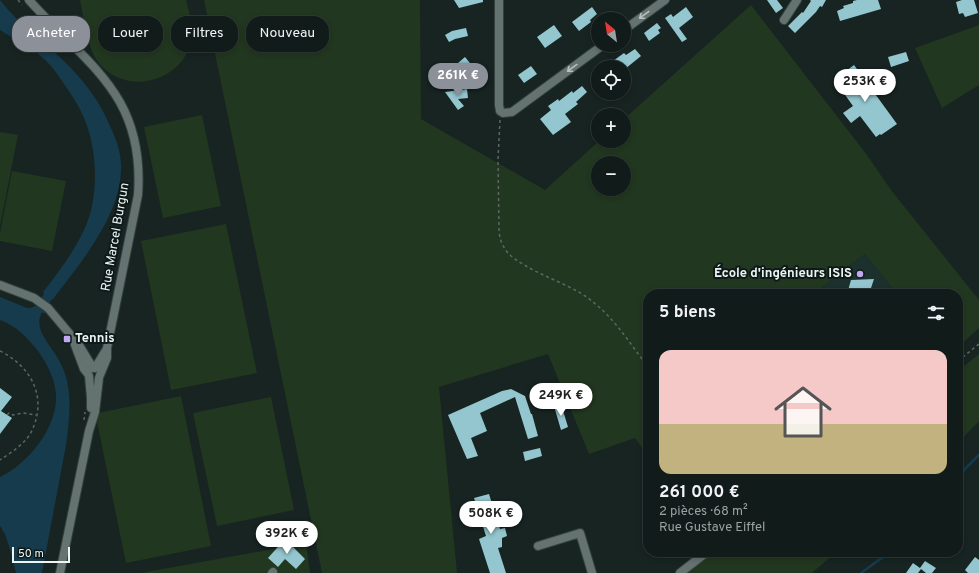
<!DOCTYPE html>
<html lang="fr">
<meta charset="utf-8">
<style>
body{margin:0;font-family:Overpass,sans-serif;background:#1e2827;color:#f1f3f6;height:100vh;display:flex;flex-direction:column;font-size:15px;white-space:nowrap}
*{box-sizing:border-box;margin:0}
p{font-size:13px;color:#9ca1a2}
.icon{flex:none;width:22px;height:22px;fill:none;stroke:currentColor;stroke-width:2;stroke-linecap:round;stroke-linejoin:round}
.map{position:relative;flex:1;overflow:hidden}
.panel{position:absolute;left:643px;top:289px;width:320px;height:268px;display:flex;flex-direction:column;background:#111b1a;border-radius:16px;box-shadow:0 2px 6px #0003,0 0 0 1px #303939}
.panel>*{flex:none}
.top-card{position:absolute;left:12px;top:16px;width:380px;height:36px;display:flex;gap:8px}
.needle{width:26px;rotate:330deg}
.fabs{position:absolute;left:591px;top:12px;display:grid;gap:8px}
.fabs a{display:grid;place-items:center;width:40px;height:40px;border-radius:50%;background:#111b1a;box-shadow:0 2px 6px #0003,0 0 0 1px #303939;font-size:20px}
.scale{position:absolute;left:12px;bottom:10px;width:58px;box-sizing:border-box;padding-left:4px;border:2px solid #edf5f3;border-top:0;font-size:11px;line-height:14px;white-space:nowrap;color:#edf5f3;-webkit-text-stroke:3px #0e1a19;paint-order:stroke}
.price{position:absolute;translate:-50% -34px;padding:0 9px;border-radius:14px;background:#fff;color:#222;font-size:13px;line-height:26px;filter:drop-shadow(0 1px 2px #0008)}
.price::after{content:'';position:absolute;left:50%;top:24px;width:12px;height:9px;margin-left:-6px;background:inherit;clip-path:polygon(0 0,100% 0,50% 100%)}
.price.active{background:#8c9099;color:#fff}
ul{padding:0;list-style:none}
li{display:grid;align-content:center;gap:8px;height:212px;padding:0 16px}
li+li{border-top:1px solid #303939}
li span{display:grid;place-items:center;height:124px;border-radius:12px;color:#555}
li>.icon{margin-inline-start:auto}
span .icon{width:72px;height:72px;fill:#fffc;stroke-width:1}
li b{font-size:17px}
h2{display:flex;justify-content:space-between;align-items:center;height:48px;padding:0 16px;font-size:17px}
.tag{padding:0 14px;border-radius:16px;background:#111b1a;box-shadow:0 2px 6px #0003,0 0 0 1px #303939;font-size:14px;line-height:36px}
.tag.active{background:#8c9099;color:#fff}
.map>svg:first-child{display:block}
</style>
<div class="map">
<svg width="979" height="573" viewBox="0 0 979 573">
<rect width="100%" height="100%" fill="#172422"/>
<path fill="#1c302e" d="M 865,254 L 897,294 L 813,294 Z"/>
<path fill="#22371f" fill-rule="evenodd" d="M 80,0 L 186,0 C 189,12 194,27 192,39 C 183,83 125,97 98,62 C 87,47 84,18 80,0 Z
M 204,0 L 420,0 L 421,119 L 545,190 L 599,141 L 624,141 L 624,119 L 751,5 L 867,155 L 891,190 L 979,300 L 979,328 L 958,347 L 958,294 L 897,294 L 865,254 L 813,294 L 648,294 L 648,456 L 635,438 L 589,454 L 548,354 L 439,387 L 457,573 L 322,573 ZM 598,163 L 624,163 L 624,189 L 598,189 Z
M 979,25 L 979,85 L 942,108 L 915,48 Z
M 202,115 L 221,206 L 163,218 L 144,127 Z
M 0,132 L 18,135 L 0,226 Z
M 12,171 L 66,181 L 52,251 L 0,241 L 0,233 Z
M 226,224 L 257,373 L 171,390 L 141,241 Z
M 979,354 L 979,421 L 958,443 L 958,371 Z
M 181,396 L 211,546 L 126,563 L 97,422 L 98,413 Z
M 271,397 L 294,510 L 217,526 L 193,413 Z
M 306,543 L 310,573 L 141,573 Z
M 714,552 L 836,552 L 812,573 L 686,573 Z"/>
<path fill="#153b4d" d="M 0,0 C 20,26 47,44 70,67 C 86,84 100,102 109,124 C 116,138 122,154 121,170 C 120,216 80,264 53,299 L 51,300 L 44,314 L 42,312 C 33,329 49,343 57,357 C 61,363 64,370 66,377 C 72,398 69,423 66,445 L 42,573 L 16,573 L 12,556 L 5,534 L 0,526 L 0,477 C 28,464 58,427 56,395 C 55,378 47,364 38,351 C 28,338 15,325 0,320 L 0,297 L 27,308 C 36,309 40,301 44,294 L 43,292 C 60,270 77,248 87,223 C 99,193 97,148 84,118 C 79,106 72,95 64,84 C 58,75 52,66 43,58 C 31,47 14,39 0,30 Z"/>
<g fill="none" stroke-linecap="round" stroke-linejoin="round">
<path stroke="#153b4d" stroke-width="2.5" d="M 958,515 L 959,484 L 964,470 L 979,455
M 861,573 L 890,552"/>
</g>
<path fill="#94c6cf" d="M 454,0 L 483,0 L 483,2 L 459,8 Z
M 767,0 L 777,0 L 783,8 L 776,13 Z
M 810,0 L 826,0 L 822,7 L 820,6 L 816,12 L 795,33 L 788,26 L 802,12 L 803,13 L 811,1 Z
M 857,0 L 878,0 L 881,9 L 840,21 L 837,11 L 844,8 L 843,6 L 853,3 L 853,1 Z
M 962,0 L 974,0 L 978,13 L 965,17 L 963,13 L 959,14 L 956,2 Z
M 592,7 L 597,14 L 590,20 L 591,22 L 579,31 L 572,22 Z
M 686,7 L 693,17 L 679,28 L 687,39 L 682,42 L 665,18 L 671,14 L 673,17 Z
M 657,23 L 661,28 L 658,30 L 660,33 L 649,41 L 644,33 Z
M 554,25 L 562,36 L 545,48 L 537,37 Z
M 466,28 L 468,36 L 455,39 L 449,42 L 445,35 L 452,31 Z
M 635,49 L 641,56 L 625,69 L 624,67 L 617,67 L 613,61 L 624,53 L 626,55 Z
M 906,52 L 909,61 L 891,67 L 888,57 Z
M 465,57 L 474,68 L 468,72 L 465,69 L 461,72 L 450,73 L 450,63 L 458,63 Z
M 854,65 L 897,124 L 881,135 L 880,134 L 876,137 L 860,116 L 851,123 L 843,113 L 853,106 L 838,85 L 842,83 L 838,77 Z
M 531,66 L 537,74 L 524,83 L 518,75 Z
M 582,86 L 587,92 L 576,102 L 578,104 L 565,114 L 571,122 L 553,135 L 540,119 L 551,110 L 548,106 L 558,99 L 559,101 L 572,91 L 573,93 Z
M 467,89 L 468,98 L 458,99 L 464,106 L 458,110 L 445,92 Z
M 874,279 L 869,294 L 847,294 L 851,280 Z
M 0,388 L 12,397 L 1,411 L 12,418 L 0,434 Z
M 511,389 L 525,396 L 531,414 L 532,414 L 538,436 L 528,439 L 515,397 L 480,413 L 487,431 L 471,438 L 478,456 L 467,459 L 448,415 L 502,391 Z
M 561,404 L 568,427 L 561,430 L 554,406 Z
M 540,448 L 542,456 L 525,461 L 523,452 Z
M 489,494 L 500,529 L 505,528 L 507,536 L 502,538 L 502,547 L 498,548 L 506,573 L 490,573 L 479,539 L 486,536 L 474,498 Z
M 285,539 L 305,559 L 296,569 L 285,559 L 278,567 L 268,558 Z
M 975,557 L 979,560 L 979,573 L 968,573 L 965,570 Z
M 925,561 L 936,568 L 932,573 L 926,573 L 921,569 L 918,573 L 906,573 L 913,563 L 920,568 Z"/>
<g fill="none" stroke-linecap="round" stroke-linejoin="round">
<defs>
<path id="minor" d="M 29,0 C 88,66 145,94 138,195 L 107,348 L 107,358 L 100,375
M 499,0 L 499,105 L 500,111 L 503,113 L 512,112 L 603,45
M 784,20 L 797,0
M 624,30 L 665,0
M 0,285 L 34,298 L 48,308 L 79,345 L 93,368
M 75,345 L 84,369 L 88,374
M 95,368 L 106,350
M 89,376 L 91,398 L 91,408
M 538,546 L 580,533 L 592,573
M 60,573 L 89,431 L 95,412 L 99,378
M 272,573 L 273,572
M 680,573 L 707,552"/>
</defs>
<use href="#minor" stroke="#36403f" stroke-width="10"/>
<path stroke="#5c6765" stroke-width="1.5" stroke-dasharray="3 3" stroke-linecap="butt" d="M 18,0 L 22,5
M 500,120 L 498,159 L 499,229 C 499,236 501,243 505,249 C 510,257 518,261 526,266 C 546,278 576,287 593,302 C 615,319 631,345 648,367
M 0,351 C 30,366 47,395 33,428 C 28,442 12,452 0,460
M 958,361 L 979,344
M 7,415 L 9,413 L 13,415 L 23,413 L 36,415
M 84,420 L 85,412"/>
<use href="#minor" stroke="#647270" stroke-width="8"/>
</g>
<defs><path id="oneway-shaft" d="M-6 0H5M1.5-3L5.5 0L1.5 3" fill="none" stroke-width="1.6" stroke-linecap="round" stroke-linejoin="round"/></defs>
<g stroke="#b6c1bf">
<use href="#oneway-shaft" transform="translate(644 15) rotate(144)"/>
<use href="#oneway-shaft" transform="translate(572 68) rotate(144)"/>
</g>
<g fill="#c1a8f3" stroke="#0e1a19" stroke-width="1.5">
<circle cx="860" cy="274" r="4"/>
<rect x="63" y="335" width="8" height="8" rx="2"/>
</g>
<g text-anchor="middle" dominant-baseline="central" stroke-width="4" stroke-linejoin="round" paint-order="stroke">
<g font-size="13" fill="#edf5f3" stroke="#0e1a19">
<text transform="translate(116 237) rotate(-80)">Rue Marcel Burgun</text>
</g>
<g font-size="13" font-weight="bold" fill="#edf5f3" stroke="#0e1a19" text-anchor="end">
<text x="852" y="274">École d'ingénieurs ISIS</text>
<text x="75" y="339" text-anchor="start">Tennis</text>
</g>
</g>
</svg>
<div class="fabs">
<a><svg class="needle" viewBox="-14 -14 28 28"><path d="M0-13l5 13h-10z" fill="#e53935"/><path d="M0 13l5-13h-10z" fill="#9ca1a2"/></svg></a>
<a><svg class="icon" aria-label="locate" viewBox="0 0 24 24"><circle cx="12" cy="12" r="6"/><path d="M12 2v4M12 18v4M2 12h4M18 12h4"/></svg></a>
<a>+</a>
<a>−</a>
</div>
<div class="scale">50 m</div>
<b class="price active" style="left:458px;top:97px">261K €</b>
<b class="price" style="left:865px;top:103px">253K €</b>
<b class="price" style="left:561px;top:417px">249K €</b>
<b class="price" style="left:491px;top:535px">508K €</b>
<b class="price" style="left:287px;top:555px">392K €</b>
<div class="top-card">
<a class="tag active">Acheter</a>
<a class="tag">Louer</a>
<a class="tag">Filtres</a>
<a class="tag">Nouveau</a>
</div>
<section class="panel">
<h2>5 biens<svg class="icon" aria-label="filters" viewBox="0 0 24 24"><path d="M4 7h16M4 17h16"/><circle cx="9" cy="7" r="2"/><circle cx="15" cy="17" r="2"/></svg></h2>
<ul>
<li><span style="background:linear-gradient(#f6c9c9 60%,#c2b280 0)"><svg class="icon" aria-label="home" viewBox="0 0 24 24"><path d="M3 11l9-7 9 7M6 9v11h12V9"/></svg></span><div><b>261 000 €</b><p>2 pièces · 68 m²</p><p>Rue Gustave Eiffel</p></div></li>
</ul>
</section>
</div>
